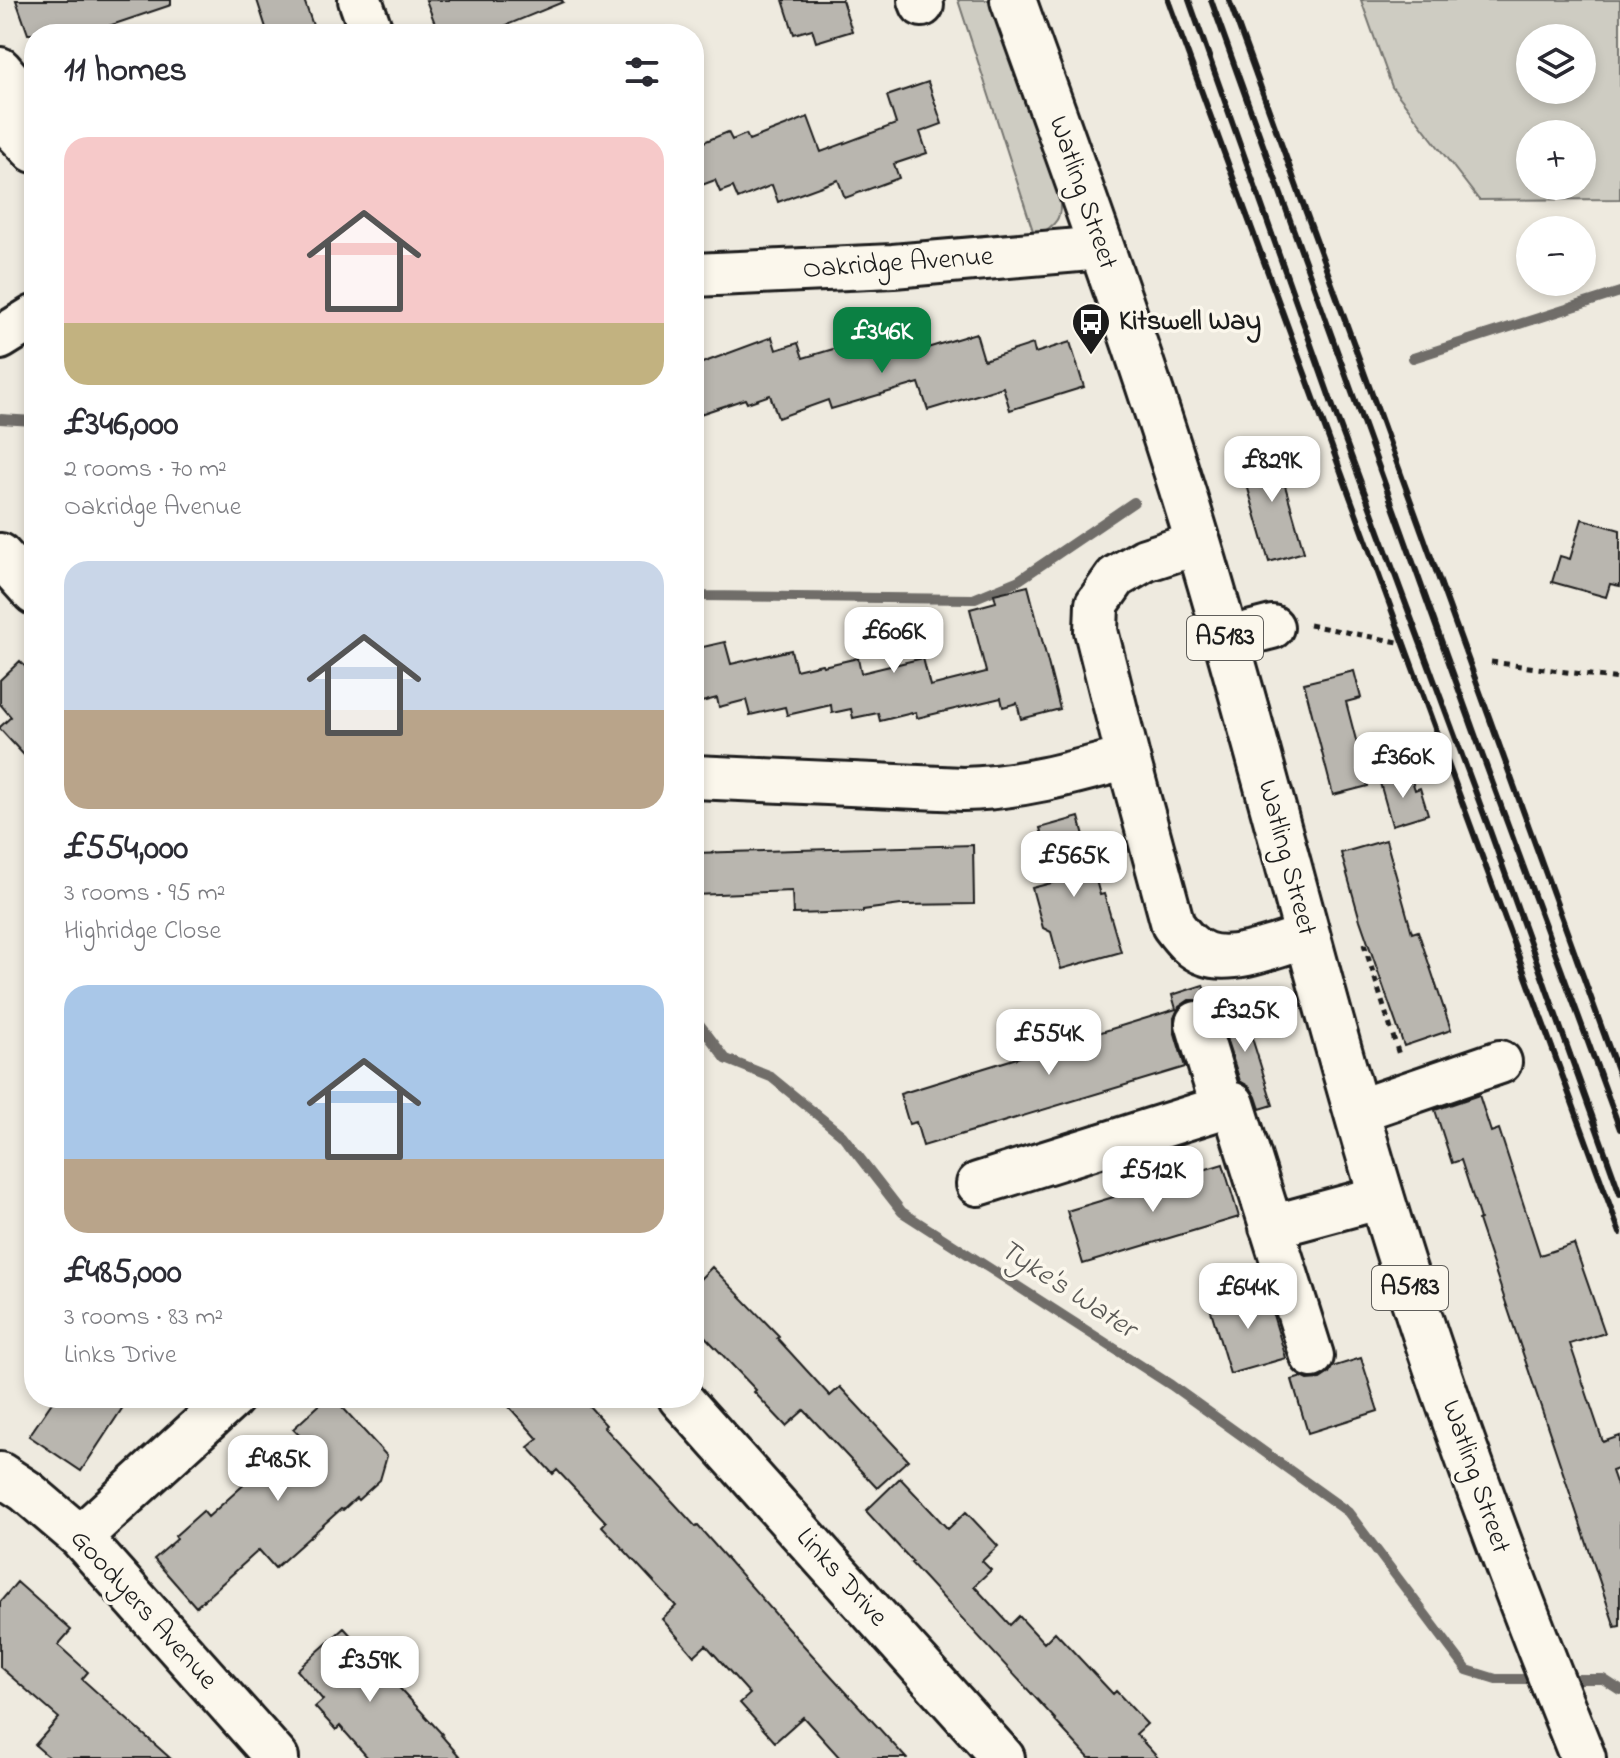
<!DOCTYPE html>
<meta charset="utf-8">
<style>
body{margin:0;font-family:"Indie Flower",sans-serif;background:#f7f7f7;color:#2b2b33;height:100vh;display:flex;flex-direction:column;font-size:30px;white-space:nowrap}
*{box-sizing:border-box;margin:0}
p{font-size:26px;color:#7c7c81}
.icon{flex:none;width:44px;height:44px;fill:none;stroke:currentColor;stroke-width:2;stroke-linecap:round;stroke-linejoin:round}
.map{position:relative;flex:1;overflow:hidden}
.sheet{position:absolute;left:24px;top:24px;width:680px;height:1384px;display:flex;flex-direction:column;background:#fff;border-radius:32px;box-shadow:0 4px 12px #0003}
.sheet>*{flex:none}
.fabs{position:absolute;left:1516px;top:24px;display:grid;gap:16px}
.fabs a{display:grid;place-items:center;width:80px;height:80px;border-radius:50%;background:#fff;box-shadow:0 4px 12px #0003;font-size:40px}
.price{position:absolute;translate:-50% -68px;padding:0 18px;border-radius:16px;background:#fff;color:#222;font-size:26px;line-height:52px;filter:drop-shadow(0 2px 4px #0008)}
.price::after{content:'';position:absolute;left:50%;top:48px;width:24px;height:18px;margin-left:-12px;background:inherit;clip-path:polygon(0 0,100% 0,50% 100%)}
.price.selected{background:#0b8043;color:#fff}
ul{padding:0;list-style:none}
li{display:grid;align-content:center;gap:16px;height:424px;padding:0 40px}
li span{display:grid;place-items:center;height:248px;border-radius:24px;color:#555}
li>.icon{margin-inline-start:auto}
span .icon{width:144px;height:144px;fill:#fffc;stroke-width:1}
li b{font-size:34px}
h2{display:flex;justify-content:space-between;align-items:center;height:96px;padding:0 40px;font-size:34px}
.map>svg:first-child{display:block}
</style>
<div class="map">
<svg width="1620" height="1758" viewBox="0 0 1620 1758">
<rect width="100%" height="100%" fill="#eeeadf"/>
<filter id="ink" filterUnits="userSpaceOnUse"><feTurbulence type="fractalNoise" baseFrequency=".0125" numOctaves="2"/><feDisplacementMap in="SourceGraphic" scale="16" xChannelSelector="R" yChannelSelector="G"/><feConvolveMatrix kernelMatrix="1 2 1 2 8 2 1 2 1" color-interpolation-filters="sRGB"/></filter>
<g filter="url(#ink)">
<path fill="#ceccc2" stroke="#75746f" stroke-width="2" fill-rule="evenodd" d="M 958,0 L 992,0 L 1059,194 C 1063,218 1057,225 1035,237 Z
M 1361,0 L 1620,0 L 1620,199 L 1479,200 L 1392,87 ZM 1530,38 L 1582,38 L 1582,90 L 1530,90 ZM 1530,134 L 1582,134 L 1582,186 L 1530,186 Z"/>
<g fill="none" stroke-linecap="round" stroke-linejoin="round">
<path stroke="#6f6d69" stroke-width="10" d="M 1413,358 L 1620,292
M 0,419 L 34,421
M 694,593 L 701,596 L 973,599 L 1019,580 L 1134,502
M 694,1017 L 726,1059 L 771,1077 L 842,1135 L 902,1212 L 1171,1385 L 1348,1512 L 1467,1670 L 1496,1679 L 1542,1679
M 1562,1679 L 1603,1679 L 1620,1690"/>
</g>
<path fill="#b9b6af" stroke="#1c1c1c" stroke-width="2" d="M 16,0 L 171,0 L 171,5 L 85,34 L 28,34 Z
M 257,0 L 304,0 L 316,34 L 268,34 Z
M 426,0 L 562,0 L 563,2 L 485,34 L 439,34 Z
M 783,0 L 842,0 L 852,31 L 816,42 L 812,29 L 794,34 Z
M 928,82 L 942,124 L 920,132 L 927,153 L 894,164 L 899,178 L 845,198 L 838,180 L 778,202 L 772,185 L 738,199 L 733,187 L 720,192 L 715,180 L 694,188 L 694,146 L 728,132 L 732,140 L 746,134 L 749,140 L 808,117 L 821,152 L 896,124 L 887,96 Z
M 976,333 L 984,360 L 1033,344 L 1035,353 L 1070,342 L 1084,387 L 1010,410 L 1003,387 L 928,410 L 919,383 L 831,409 L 828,400 L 778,418 L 770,395 L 747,403 L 745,399 L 694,416 L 694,366 L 772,337 L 776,350 L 798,343 L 803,358 L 840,347 L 841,351 L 892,336 L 898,357 Z
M 1274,447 L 1304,552 L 1269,562 L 1239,457 Z
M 1582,519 L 1620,530 L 1620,586 L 1610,584 L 1606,597 L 1552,582 L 1560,556 L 1570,559 Z
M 1028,586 L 1060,709 L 1021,719 L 1017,703 L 1003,707 L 1001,698 L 917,718 L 916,712 L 880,721 L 878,713 L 853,718 L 851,709 L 832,713 L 831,705 L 787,715 L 785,707 L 750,715 L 746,700 L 719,707 L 717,698 L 694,704 L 694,649 L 725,642 L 731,664 L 791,650 L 796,670 L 822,664 L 823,666 L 858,658 L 861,673 L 923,658 L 930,686 L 986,672 L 970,609 L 996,602 L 994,594 Z
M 20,661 L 34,676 L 34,766 L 0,729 L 0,727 L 11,717 L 0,704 L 0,680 Z
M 1354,671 L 1361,698 L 1346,702 L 1368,786 L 1333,795 L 1304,683 Z
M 1410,774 L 1415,790 L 1420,788 L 1428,814 L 1392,825 L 1380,783 Z
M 1079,817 L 1100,895 L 1104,894 L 1121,952 L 1061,969 L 1051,932 L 1043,928 L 1032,888 L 1055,882 L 1040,828 Z
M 1386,840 L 1412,933 L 1418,931 L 1451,1030 L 1404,1046 L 1360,920 L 1341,853 Z
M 973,845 L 974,904 L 901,905 L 863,910 L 863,912 L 793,914 L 792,891 L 694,895 L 694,853 Z
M 1203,985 L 1208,1003 L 1202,1000 L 1189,1000 L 1179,1007 L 1174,1018 L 1174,1030 L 1185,1067 L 923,1146 L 916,1122 L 909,1124 L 900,1094 L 1176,1009 L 1172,995 Z
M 1242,1006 L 1273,1105 L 1260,1109 L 1256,1097 L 1250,1087 L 1240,1081 L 1218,1013 Z
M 1479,1095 L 1491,1132 L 1499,1129 L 1540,1255 L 1574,1244 L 1605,1333 L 1570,1344 L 1603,1442 L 1620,1436 L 1620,1468 L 1612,1471 L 1620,1494 L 1620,1626 L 1615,1627 L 1478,1220 L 1480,1219 L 1461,1160 L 1452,1163 L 1435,1110 Z
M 1223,1164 L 1239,1217 L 1083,1264 L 1067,1211 Z
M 712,1267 L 779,1336 L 777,1338 L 830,1396 L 840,1387 L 908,1460 L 877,1488 L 804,1410 L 786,1426 L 754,1392 L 756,1390 L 694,1325 L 694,1285 Z
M 1265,1288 L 1286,1358 L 1230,1374 L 1209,1304 Z
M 1361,1358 L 1378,1411 L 1308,1433 L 1292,1380 L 1302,1377 L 1308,1380 L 1320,1379 L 1329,1373 L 1332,1367 Z
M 55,1398 L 129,1398 L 81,1471 L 29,1436 Z
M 327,1398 L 334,1398 L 387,1456 L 380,1480 L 358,1500 L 356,1498 L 343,1510 L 341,1509 L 275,1568 L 259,1550 L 196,1607 L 154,1559 L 177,1539 L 175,1536 L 203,1511 L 208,1517 L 299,1435 L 293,1429 Z
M 501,1398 L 582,1398 L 606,1425 L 604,1427 L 696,1527 L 698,1526 L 720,1551 L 795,1636 L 906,1758 L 840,1758 L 803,1717 L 775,1742 L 740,1703 L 750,1694 L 706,1645 L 694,1656 L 662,1619 L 676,1606 L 602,1526 L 606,1522 L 557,1470 L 553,1474 L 528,1447 L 538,1439 Z
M 900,1478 L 948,1529 L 966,1512 L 998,1546 L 982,1561 L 991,1570 L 974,1586 L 1010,1625 L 1019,1616 L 1044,1643 L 1055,1632 L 1113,1694 L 1116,1691 L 1147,1724 L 1136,1734 L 1158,1758 L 1089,1758 L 1055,1721 L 1056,1720 L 911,1563 L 913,1562 L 866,1511 Z
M 17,1582 L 71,1630 L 58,1645 L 88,1672 L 82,1679 L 170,1758 L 50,1758 L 35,1745 L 59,1718 L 0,1667 L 0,1602 Z
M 344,1628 L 442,1734 L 441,1735 L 461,1758 L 368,1758 L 340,1726 L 336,1730 L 315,1707 L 323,1700 L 297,1670 Z"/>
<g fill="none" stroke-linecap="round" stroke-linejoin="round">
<defs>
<path id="minor" d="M 360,0 L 372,34
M 920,0 L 922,5
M 0,69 L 34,109
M 0,116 L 34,151
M 694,275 L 893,266 L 1102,248
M 0,338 L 34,317
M 1198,543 L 1145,560 L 1116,577 L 1097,604 L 1096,631 L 1128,758 L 1173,925 C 1182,937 1191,949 1206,954 C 1233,964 1280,944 1307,936
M 0,555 L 34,593
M 1225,639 L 1272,627
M 694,777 L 963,789 C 1019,788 1073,773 1128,758
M 1197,1023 L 1222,1106
M 1357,1111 L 1500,1062
M 978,1184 L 1233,1104 L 1312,1356
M 1271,1227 L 1382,1197
M 680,1398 L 1003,1758
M 0,1474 L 26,1491 L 80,1537 L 277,1758
M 80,1537 L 232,1398"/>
<path id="major" d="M 1013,0 C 1078,181 1144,361 1199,545 C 1271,786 1328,1030 1404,1270 C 1457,1435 1518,1597 1583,1758"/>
</defs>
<use href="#minor" stroke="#1c1c1c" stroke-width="48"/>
<use href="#major" stroke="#1c1c1c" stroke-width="50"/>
<path stroke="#1c1c1c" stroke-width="5" stroke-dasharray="6 6" stroke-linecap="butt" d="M 1309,625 L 1398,642
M 1491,662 L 1620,679
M 1364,944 L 1400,1058"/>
<use href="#minor" stroke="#fbf7ec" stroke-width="42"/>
<use href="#major" stroke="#fbf7ec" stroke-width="44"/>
<path stroke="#1c1c1c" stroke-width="6" d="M 1168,0 L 1620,1233
M 1189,0 L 1337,418 L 1490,831 L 1620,1194
M 1211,0 L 1483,757 L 1620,1129
M 1229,0 L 1620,1078"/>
</g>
</g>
<defs>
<symbol id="bus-pin" viewBox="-11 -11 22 30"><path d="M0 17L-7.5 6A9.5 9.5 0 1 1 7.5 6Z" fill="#1c1c1c" stroke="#fbf7ec"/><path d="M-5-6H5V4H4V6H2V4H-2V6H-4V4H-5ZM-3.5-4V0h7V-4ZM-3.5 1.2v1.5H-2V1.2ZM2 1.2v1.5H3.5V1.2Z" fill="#fff"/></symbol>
</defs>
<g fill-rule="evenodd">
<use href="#bus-pin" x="1069" y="300" width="44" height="60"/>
</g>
<g text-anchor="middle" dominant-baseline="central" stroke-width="7" stroke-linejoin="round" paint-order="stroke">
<g fill="#fbf7ec" stroke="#5f5e5a" stroke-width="2">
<rect x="1187" y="616" width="76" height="44" rx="6"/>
<rect x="1372" y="1266" width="76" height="44" rx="6"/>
</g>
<g font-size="26" font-weight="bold" fill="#1c1c1c">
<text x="1225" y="638">A5183</text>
<text x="1410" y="1288">A5183</text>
</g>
<g font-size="28" fill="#1c1c1c" stroke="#fbf7ec">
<text transform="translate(1082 193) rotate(71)">Watling Street</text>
<text transform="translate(898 264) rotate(-4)">Oakridge Avenue</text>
<text transform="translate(1286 858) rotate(75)">Watling Street</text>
<text transform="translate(1475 1477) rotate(71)">Watling Street</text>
<text transform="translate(841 1578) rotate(48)">Links Drive</text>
<text transform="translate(143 1610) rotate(48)">Goodyers Avenue</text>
</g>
<g font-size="28" font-weight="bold" fill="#1c1c1c" stroke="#fbf7ec" text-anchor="start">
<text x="1119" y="322">Kitswell Way</text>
</g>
<g font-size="30" font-style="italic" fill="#5a5956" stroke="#fbf7ec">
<text transform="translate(1067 1290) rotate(33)">Tyke's Water</text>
</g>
</g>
</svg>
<div class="fabs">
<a><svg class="icon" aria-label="layers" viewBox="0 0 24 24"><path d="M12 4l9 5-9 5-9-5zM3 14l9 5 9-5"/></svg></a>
<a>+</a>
<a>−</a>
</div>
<b class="price selected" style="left:882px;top:375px">£346K</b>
<b class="price" style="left:1272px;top:504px">£829K</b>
<b class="price" style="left:894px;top:675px">£606K</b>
<b class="price" style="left:1403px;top:800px">£360K</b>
<b class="price" style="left:1074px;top:899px">£565K</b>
<b class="price" style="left:1245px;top:1054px">£325K</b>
<b class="price" style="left:1049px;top:1077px">£554K</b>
<b class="price" style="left:1153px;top:1214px">£512K</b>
<b class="price" style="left:1248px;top:1331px">£644K</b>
<b class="price" style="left:278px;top:1503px">£485K</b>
<b class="price" style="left:370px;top:1704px">£359K</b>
<section class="sheet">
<h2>11 homes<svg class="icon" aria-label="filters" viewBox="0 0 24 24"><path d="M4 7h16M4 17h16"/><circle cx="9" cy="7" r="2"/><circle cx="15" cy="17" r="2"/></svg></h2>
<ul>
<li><span style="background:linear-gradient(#f6c9c9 75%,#c2b280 0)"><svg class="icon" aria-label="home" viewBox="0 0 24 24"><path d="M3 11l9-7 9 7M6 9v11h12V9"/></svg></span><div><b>£346,000</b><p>2 rooms · 70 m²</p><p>Oakridge Avenue</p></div></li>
<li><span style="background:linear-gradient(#c9d6e8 60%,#b9a48a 0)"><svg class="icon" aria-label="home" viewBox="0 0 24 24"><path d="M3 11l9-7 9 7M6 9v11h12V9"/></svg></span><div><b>£554,000</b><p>3 rooms · 95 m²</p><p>Highridge Close</p></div></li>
<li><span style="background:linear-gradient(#a9c7e8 70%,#b9a48a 0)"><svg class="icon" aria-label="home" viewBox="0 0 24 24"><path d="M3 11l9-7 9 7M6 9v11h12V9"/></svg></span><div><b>£485,000</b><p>3 rooms · 83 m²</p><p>Links Drive</p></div></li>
</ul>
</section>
</div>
